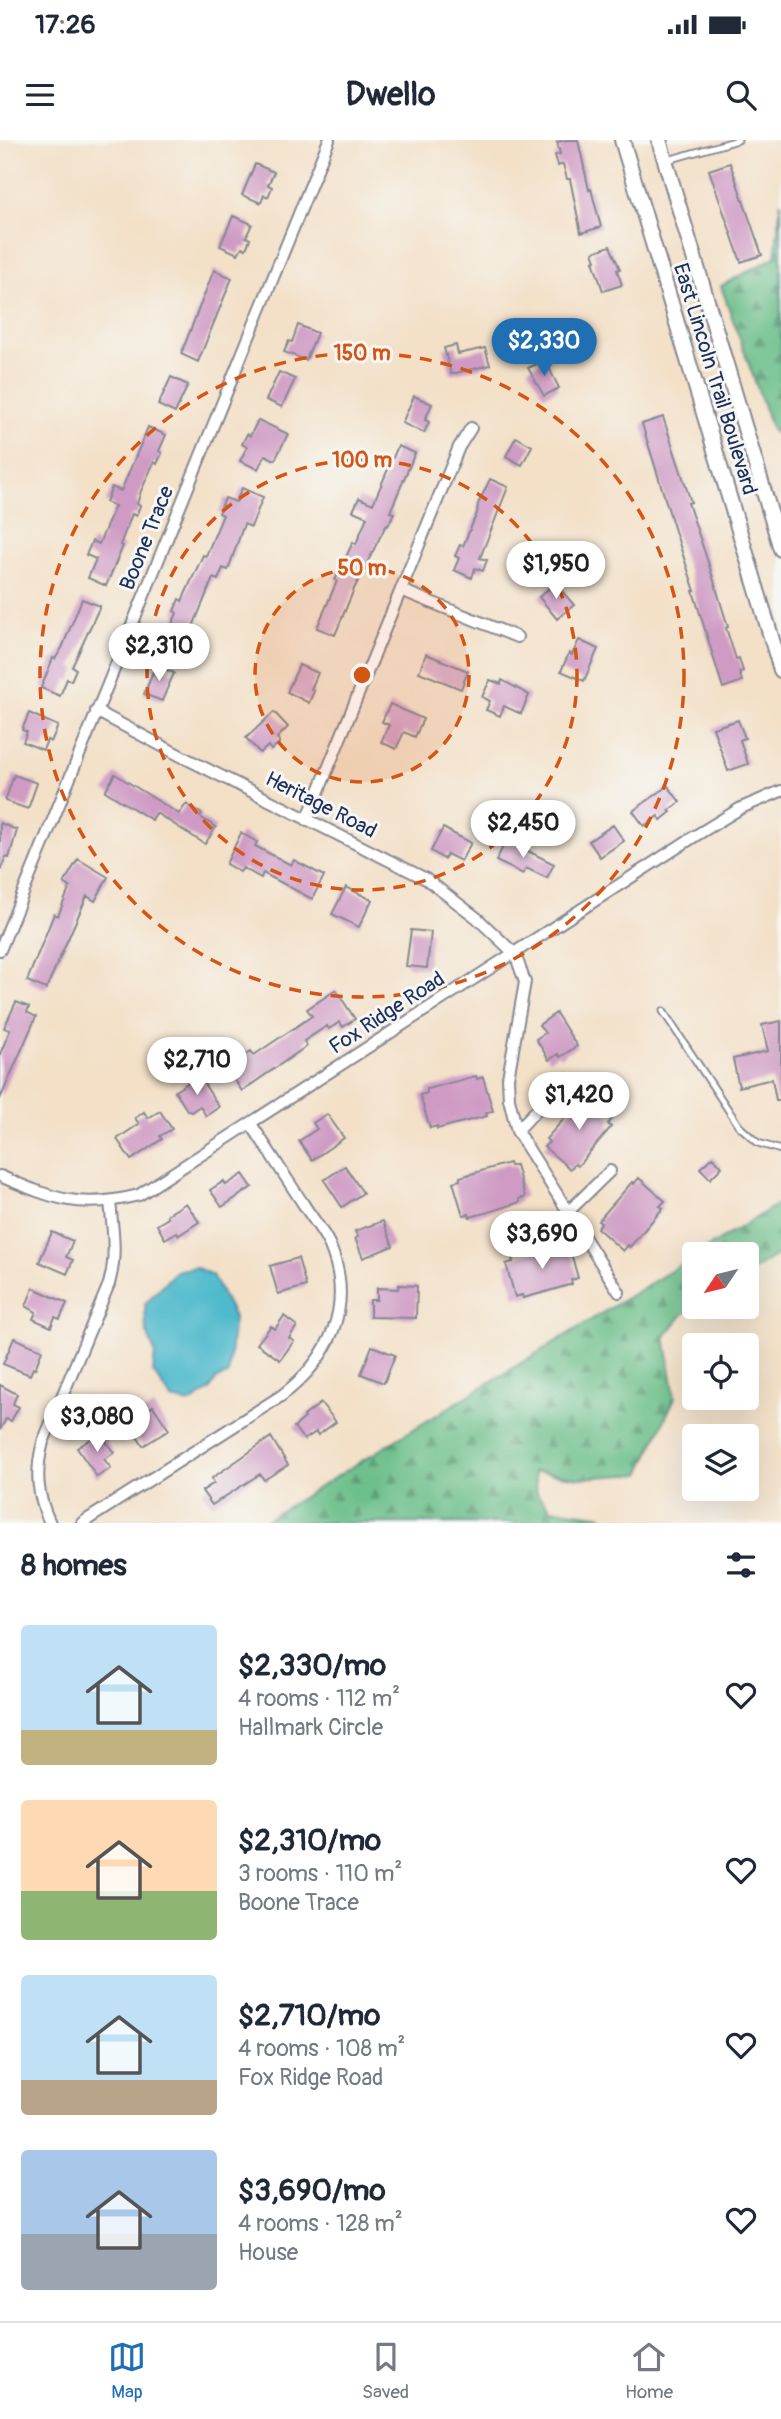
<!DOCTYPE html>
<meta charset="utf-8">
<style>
body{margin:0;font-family:Pangolin,sans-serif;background:#f2f2f3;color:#1f2937;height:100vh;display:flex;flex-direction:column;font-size:26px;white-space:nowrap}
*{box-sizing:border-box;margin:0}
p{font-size:23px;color:#747a83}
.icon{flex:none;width:38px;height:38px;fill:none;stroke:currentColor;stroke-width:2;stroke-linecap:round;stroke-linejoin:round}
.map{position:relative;height:1383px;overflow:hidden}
.side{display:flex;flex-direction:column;background:#fff;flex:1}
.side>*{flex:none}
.needle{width:46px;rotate:235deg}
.controls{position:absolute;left:682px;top:1102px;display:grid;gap:14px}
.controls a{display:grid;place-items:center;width:77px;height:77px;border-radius:7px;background:#fff;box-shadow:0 7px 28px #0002;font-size:35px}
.price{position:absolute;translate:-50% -60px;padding:0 16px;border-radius:24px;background:#fff;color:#222;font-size:23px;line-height:46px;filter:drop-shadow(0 2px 4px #0008)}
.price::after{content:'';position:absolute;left:50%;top:42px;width:21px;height:16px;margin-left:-10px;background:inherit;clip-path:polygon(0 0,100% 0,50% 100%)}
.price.active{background:#1f6fb2;color:#fff}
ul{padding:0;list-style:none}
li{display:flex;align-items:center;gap:21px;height:175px;padding:0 21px}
li span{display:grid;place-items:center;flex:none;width:196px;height:140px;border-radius:7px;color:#555}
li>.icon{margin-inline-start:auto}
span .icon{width:84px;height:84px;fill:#fffc;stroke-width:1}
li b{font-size:30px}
h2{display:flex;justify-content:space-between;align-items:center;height:84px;padding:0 21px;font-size:30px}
.status{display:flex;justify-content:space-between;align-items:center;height:49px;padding:0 35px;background:#fff;direction:ltr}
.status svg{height:19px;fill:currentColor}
header{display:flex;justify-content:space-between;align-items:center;height:91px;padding:0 21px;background:#fff;font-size:32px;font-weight:700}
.tabs{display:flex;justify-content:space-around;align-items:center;height:98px;border-top:2px solid #e0e1e3;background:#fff;font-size:19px;color:#747a83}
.tabs a{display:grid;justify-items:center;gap:4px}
.tabs .active{color:#1f6fb2}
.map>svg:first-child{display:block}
</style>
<div class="status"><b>17:26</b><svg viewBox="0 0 49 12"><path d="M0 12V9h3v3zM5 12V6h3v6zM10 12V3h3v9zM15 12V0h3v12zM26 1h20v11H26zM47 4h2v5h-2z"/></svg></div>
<header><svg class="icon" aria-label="menu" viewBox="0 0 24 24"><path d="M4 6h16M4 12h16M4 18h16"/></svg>Dwello<svg class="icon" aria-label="search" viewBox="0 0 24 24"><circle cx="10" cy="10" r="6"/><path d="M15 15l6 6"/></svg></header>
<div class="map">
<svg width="781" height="1383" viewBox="0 0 781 1383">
<defs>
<pattern id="forest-firs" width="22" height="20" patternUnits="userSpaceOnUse" patternTransform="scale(1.75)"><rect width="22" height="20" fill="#6dbf8b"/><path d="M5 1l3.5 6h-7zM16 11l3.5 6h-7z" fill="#599c75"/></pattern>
</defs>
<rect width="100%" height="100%" fill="#f6f6f2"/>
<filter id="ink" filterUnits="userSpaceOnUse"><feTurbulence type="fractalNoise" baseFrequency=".0143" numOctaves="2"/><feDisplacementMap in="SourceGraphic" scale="14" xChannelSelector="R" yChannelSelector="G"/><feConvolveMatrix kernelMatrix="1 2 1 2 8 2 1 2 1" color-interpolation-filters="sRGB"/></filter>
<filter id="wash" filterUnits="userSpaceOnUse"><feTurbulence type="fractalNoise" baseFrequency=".00686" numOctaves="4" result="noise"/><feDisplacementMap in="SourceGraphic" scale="28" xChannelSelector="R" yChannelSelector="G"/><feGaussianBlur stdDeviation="1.57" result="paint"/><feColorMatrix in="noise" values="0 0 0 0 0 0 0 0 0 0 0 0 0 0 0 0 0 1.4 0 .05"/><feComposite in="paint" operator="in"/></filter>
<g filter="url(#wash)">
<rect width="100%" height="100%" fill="#f3e0c7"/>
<path fill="url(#forest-firs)" stroke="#447774" stroke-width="2" d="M 781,61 L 781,293 L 773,292 L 721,146 L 775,117 Z
M 781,1062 L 781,1112 L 747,1134 L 747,1115 L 696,1115 Z
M 695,1116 L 695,1167 L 683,1174 L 665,1196 L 675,1257 L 640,1334 L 580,1338 L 534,1331 L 537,1354 L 551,1369 L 599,1375 L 611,1383 L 261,1383 Z"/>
<path fill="#4fbacc" stroke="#357495" stroke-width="2" d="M 195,1127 L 212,1135 L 234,1177 L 228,1235 L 216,1239 L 210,1250 L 190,1263 L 172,1259 L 153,1232 L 155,1213 L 146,1190 L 145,1164 L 176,1131 Z"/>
<g id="blocks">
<path fill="#cf9bc5" d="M 567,0 L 578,0 L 589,50 L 591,49 L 601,87 L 581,93 L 570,39 L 567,39 L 563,24 L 558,26 L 555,15 L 560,14 L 557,2 Z
M 730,23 L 762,115 L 741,122 L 709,30 Z
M 255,24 L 274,32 L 268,45 L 272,47 L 268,57 L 264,55 L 261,63 L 242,55 Z
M 233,76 L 252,84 L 246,97 L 250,99 L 246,109 L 242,107 L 238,114 L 220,106 Z
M 610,106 L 620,129 L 617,130 L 622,145 L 603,151 L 593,121 L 596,120 L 593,112 Z
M 214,130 L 232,138 L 198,222 L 181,214 Z
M 298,185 L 317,193 L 306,220 L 284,212 L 289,201 L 292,202 Z
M 456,205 L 458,214 L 485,208 L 490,225 L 451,234 L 444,208 Z
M 545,220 L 559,248 L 544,256 L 528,228 Z
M 279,232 L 295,239 L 282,267 L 266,260 Z
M 171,237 L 188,245 L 175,273 L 158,265 Z
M 414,256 L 432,264 L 425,280 L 429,282 L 424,293 L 402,283 Z
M 663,277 L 691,362 L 688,363 L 710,428 L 728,487 L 726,488 L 736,519 L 739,518 L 743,531 L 739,532 L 742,541 L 723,548 L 693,451 L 695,451 L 675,391 L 642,284 Z
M 258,280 L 288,294 L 275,320 L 265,315 L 258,329 L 240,321 L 247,307 L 242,304 L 247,294 L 250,296 Z
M 148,287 L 166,295 L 159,311 L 162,313 L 157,324 L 154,322 L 141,351 L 137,364 L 140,366 L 136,376 L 132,374 L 120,405 L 123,406 L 106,446 L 88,438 L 96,419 L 86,415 L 92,401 L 99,404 L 115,366 L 106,362 L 112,347 L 121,351 Z
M 516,297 L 532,306 L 522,325 L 506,316 Z
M 398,306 L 415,313 L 390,372 L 394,373 L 388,386 L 386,385 L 354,449 L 335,495 L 317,488 L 337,441 L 335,440 L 353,402 L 356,404 L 367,377 L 353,371 L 359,358 L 373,364 Z
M 490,339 L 508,347 L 480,418 L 487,420 L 483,431 L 475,428 L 472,438 L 454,430 L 459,418 L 455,416 L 460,405 L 463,406 L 477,373 L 478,364 Z
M 242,348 L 263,357 L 251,387 L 244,384 L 228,430 L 223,428 L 218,440 L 213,438 L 190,494 L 171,487 L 177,473 L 174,471 L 179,459 L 182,461 L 203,415 L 206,416 L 223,375 L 219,373 L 225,358 L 236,362 Z
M 555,443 L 574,465 L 557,479 L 539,457 Z
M 82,459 L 100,466 L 72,527 L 76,529 L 71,541 L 67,539 L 60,556 L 41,548 L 53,518 L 55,519 L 62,508 Z
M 579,500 L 598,509 L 584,541 L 561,531 L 569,513 L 572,515 Z
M 426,514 L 468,531 L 461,549 L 419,532 Z
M 156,525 L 174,533 L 162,561 L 144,554 Z
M 299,525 L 318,533 L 311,549 L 314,551 L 309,563 L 287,552 Z
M 490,540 L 501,544 L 502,540 L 529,555 L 521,574 L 504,566 L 500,576 L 486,570 L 490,561 L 482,557 Z
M 390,564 L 423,579 L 415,597 L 404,592 L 396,609 L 381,602 L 389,585 L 382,582 Z
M 274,572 L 288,587 L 277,598 L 280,602 L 271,610 L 268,606 L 260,613 L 246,598 Z
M 29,573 L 58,586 L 51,602 L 47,600 L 43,610 L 23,602 L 27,592 L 22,590 Z
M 738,580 L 745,598 L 740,600 L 748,624 L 728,631 L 713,588 Z
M 115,634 L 179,674 L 186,664 L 202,674 L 200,677 L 216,687 L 205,704 L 156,673 L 152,680 L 105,651 Z
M 14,635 L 37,643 L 28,669 L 5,661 Z
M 668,646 L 680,662 L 669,670 L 671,672 L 661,680 L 658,676 L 644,686 L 633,671 Z
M 0,683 L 17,690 L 9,718 L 6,717 L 0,731 Z
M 613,685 L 624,701 L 600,717 L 589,701 Z
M 443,688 L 471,703 L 461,721 L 447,714 L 444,719 L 431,711 Z
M 241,693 L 257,702 L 255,706 L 291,725 L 294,720 L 324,736 L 312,759 L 263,733 L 261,738 L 243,728 L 240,732 L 226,724 Z
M 506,700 L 554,724 L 547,738 L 526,728 L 523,734 L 496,721 Z
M 78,719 L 108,737 L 95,761 L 87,756 L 46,849 L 27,841 L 54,774 L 58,776 L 70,747 L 64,743 Z
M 346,747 L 372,760 L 359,787 L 332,774 Z
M 411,790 L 431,792 L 427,828 L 406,826 Z
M 336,850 L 355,879 L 343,887 L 340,882 L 329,889 L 327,886 L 304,901 L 307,906 L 242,951 L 226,927 L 251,911 L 254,915 L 312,876 L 307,869 Z
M 16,862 L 29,867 L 27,872 L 36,877 L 0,959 L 0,914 L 10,890 L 4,888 Z
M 556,873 L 577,906 L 560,917 L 558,914 L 549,920 L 536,899 L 545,893 L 539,885 Z
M 781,881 L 781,960 L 776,960 L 772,939 L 739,947 L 733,919 L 768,911 L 762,885 Z
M 199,936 L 219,967 L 206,976 L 200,966 L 191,972 L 187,970 L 175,951 Z
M 476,936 L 477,939 L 483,937 L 493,971 L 486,972 L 487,976 L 467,981 L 437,989 L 437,986 L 430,988 L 420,955 L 427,953 L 427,949 Z
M 591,951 L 604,963 L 600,968 L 612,979 L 608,984 L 611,987 L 578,1026 L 575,1024 L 570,1029 L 544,1007 L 549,1002 L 546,999 L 580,961 L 581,962 Z
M 160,971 L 172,989 L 160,996 L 162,999 L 131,1020 L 117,999 L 139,984 L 135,978 L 144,972 L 148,978 Z
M 327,974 L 344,998 L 312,1020 L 299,1001 L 317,989 L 313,983 Z
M 713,1017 L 722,1027 L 710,1039 L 700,1028 Z
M 509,1023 L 510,1026 L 516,1025 L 525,1057 L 519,1059 L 520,1062 L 489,1072 L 470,1077 L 469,1074 L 463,1075 L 453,1042 L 460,1040 L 460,1037 Z
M 345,1026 L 363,1053 L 342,1067 L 324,1040 Z
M 243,1034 L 252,1047 L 222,1067 L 210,1050 L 224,1041 L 226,1045 Z
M 639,1038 L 665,1061 L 660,1066 L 663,1068 L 630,1107 L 628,1105 L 623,1111 L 597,1088 L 601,1083 L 598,1081 L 632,1042 L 634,1044 Z
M 186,1063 L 199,1082 L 179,1095 L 177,1092 L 165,1099 L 157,1085 L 168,1078 L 167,1075 Z
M 383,1081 L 393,1106 L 363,1118 L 355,1098 L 358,1097 L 355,1091 Z
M 52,1092 L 73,1101 L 66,1117 L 73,1120 L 67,1134 L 39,1122 Z
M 562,1104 L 563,1108 L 569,1106 L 578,1138 L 571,1140 L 572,1144 L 542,1153 L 523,1158 L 522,1155 L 515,1157 L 506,1124 L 513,1122 L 512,1118 Z
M 298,1118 L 306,1146 L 278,1154 L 270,1126 Z
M 399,1145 L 417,1146 L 416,1178 L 370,1177 L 370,1160 L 377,1160 L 377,1148 L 398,1149 Z
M 33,1148 L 67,1163 L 60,1179 L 55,1177 L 51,1187 L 33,1179 L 36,1172 L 26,1166 Z
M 284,1176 L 297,1186 L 289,1198 L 294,1201 L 280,1220 L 257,1204 L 271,1186 L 275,1189 Z
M 14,1198 L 42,1210 L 35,1229 L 33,1228 L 30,1235 L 3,1224 Z
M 372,1206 L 395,1215 L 384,1243 L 361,1234 Z
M 0,1245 L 17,1254 L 13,1264 L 19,1267 L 11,1281 L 6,1279 L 0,1290 Z
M 321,1263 L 336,1282 L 318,1295 L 316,1292 L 304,1300 L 294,1287 L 305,1278 L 304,1276 Z
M 153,1266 L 169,1290 L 143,1306 L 128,1283 Z
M 100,1293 L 114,1313 L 104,1319 L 111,1328 L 97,1337 L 77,1308 Z
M 271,1297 L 288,1325 L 264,1340 L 260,1334 L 212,1365 L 202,1351 L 214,1343 L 212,1338 Z"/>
</g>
</g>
<g filter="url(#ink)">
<use href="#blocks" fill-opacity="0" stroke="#878892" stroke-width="2"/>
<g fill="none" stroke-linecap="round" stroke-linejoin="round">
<defs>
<path id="service" d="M 668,20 L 738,0
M 663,871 L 739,986 L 758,1003 L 781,1010"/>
<path id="minor" d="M 401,450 L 517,497
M 96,571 L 181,616 L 426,739 L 477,778 L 515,814 L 525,842 L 508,938 L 509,959 L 517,991 L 619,1152
M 307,680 L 459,307 L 471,288
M 0,810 L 329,0
M 517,991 L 565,939
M 0,1036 C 54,1059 80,1070 139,1055 L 695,696 L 741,668 L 781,651
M 568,1072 L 610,1031
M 50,1383 C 37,1356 35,1332 43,1302 L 109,1144 C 117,1116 113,1091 110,1062
M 82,1383 L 281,1256 C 330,1219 355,1166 330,1106 C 324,1092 312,1078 304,1065 C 286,1038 269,1011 251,984"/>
<path id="tertiary" d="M 622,0 L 781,530
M 659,0 L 781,409"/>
</defs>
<use href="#service" stroke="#878892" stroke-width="9"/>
<use href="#minor" stroke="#878892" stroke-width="14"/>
<use href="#tertiary" stroke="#878892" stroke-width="18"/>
<use href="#service" stroke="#fff" stroke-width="5"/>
<use href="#minor" stroke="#fff" stroke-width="10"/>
<use href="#tertiary" stroke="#fff" stroke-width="14"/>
</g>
</g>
<circle cx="362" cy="535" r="107" fill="#d45514" fill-opacity=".12"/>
<g fill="none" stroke="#d45514" stroke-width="3.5" stroke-dasharray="12 9">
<circle cx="362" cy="535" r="107"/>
<circle cx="362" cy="535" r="215"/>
<circle cx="362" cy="535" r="322"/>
</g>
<g text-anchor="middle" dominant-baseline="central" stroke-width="6" stroke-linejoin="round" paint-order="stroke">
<g font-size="21" fill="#1b2f5e" stroke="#f6f6f2">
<text transform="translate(715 239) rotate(73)">East Lincoln Trail Boulevard</text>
<text transform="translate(147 398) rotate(-68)">Boone Trace</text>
<text transform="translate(321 665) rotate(27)">Heritage Road</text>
<text transform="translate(387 873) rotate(-33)">Fox Ridge Road</text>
</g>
</g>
<circle cx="362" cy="535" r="10" fill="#d45514" stroke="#f6f6f2" stroke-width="3.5"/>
<g font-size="21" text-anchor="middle" font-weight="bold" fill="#d45514" stroke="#f6f6f2" stroke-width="6" stroke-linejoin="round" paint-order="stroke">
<text x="362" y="220">150 m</text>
<text x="362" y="327">100 m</text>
<text x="362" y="435">50 m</text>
</g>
</svg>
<div class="controls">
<a><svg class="needle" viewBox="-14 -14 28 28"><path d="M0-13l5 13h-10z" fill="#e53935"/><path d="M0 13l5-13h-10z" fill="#747a83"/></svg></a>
<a><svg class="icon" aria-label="locate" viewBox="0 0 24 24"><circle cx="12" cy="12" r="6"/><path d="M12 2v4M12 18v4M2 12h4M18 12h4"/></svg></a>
<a><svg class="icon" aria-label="layers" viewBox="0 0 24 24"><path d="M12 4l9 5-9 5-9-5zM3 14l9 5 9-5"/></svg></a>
</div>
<b class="price active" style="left:544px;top:238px">$2,330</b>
<b class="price" style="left:556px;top:461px">$1,950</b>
<b class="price" style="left:159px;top:543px">$2,310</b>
<b class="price" style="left:523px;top:720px">$2,450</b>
<b class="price" style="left:197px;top:957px">$2,710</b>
<b class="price" style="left:579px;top:992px">$1,420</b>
<b class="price" style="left:542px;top:1131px">$3,690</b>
<b class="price" style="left:97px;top:1314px">$3,080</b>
</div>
<section class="side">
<h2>8 homes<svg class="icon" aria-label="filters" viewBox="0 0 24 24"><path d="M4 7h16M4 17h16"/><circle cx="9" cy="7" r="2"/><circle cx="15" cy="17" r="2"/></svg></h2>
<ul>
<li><span style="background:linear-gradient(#bfe0f5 75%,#c2b280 0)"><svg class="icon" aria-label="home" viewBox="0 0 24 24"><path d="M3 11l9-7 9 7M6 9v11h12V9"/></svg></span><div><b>$2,330/mo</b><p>4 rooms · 112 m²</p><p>Hallmark Circle</p></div><svg class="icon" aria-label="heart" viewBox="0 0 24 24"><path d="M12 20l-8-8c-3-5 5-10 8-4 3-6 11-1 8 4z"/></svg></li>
<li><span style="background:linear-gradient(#ffd9b3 65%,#8fb573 0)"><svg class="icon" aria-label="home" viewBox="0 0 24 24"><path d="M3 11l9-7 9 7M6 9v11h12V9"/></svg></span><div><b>$2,310/mo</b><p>3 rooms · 110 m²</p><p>Boone Trace</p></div><svg class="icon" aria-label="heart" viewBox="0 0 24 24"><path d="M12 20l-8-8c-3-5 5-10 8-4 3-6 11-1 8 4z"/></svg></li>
<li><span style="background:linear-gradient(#bfe0f5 75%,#b9a48a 0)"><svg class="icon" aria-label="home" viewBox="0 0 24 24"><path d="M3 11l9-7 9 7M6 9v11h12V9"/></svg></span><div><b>$2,710/mo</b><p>4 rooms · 108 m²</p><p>Fox Ridge Road</p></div><svg class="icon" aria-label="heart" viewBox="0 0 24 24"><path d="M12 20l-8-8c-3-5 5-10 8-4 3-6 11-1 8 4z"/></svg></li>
<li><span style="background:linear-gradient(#a9c7e8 60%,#9aa5b1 0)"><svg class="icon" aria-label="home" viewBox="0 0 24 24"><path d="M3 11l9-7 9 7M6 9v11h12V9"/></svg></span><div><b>$3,690/mo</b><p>4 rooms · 128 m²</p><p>House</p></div><svg class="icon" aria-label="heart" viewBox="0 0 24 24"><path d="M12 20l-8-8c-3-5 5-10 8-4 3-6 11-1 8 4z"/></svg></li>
</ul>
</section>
<nav class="tabs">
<a class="active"><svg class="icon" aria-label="map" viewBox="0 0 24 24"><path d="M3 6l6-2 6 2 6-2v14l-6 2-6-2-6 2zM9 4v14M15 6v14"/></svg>Map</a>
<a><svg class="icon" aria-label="saved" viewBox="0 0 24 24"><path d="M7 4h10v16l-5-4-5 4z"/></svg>Saved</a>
<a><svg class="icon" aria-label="home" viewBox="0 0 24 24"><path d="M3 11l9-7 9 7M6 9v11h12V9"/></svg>Home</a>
</nav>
